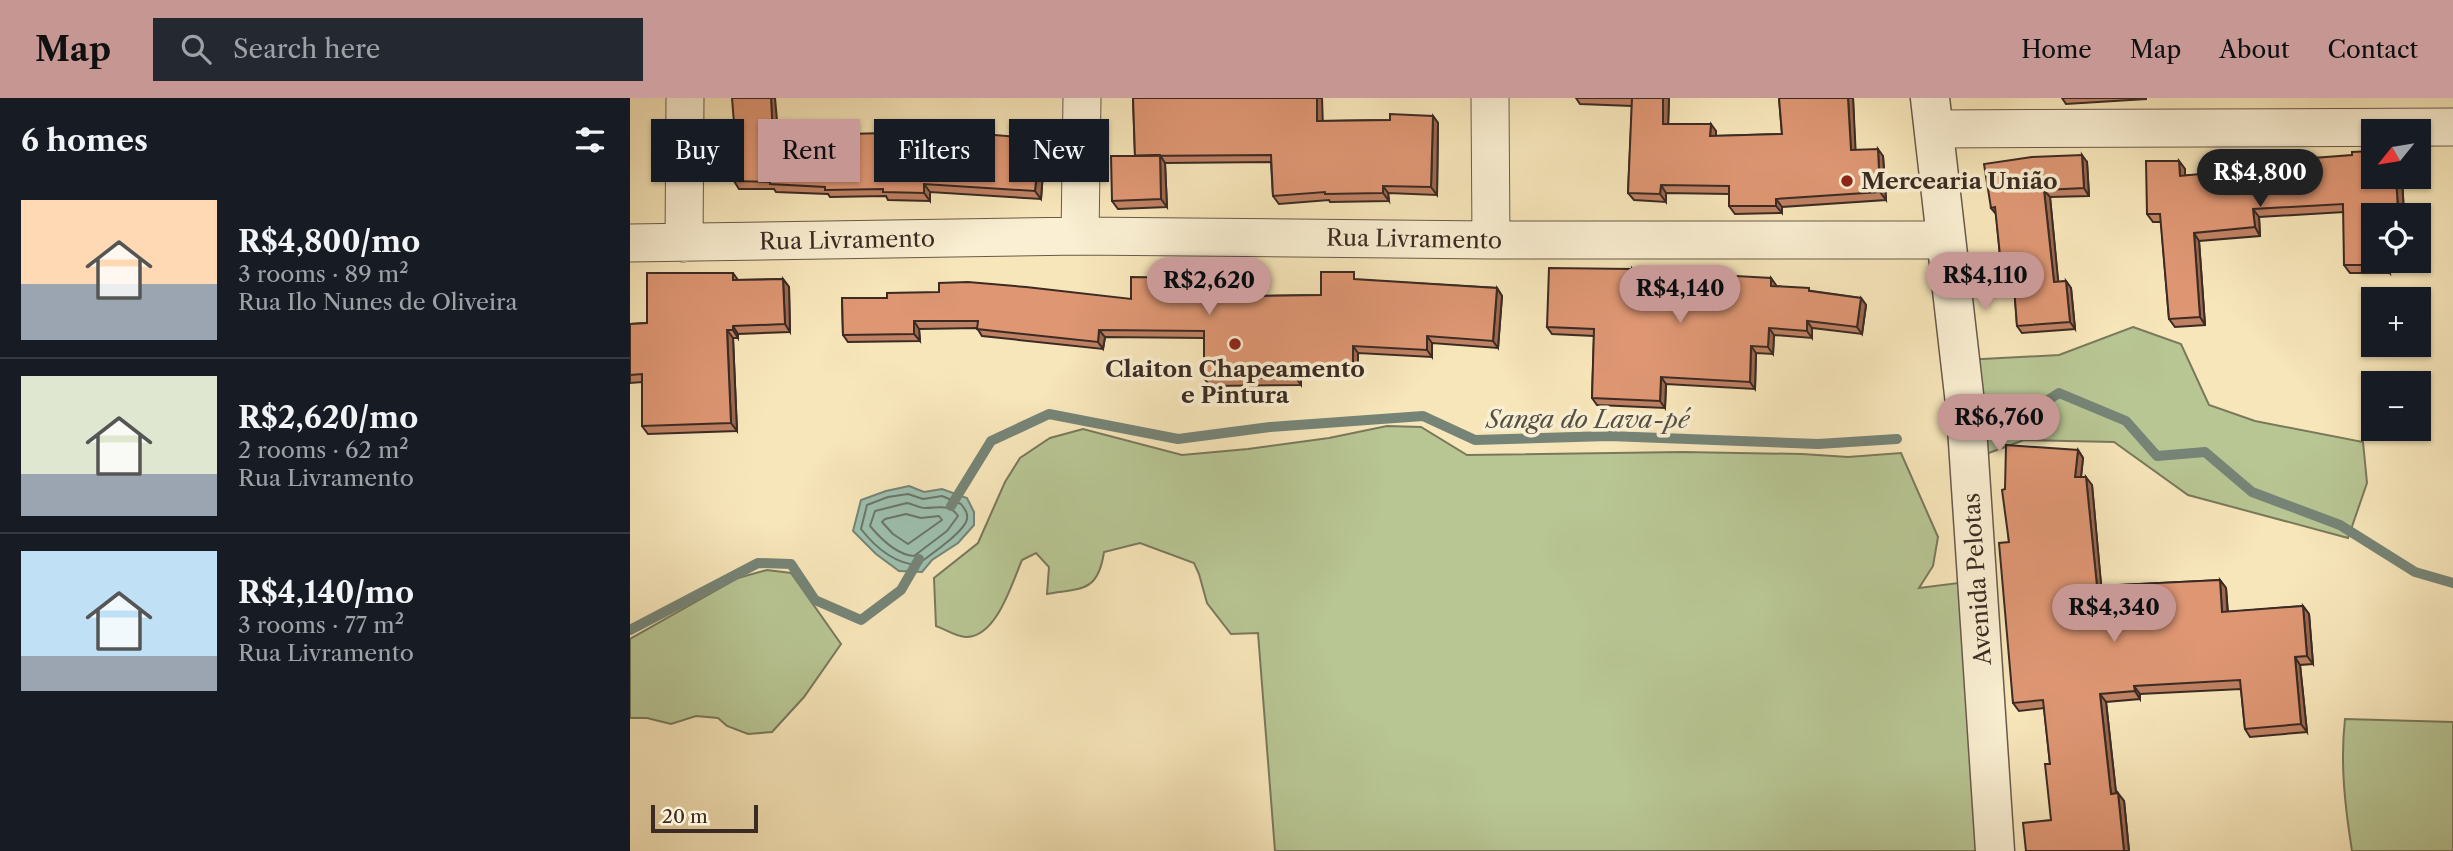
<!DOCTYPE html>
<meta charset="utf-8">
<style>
body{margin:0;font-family:"Libre Caslon Text",serif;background:#242831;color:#f1f3f6;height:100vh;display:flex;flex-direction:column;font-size:26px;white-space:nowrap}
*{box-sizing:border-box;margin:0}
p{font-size:23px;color:#9ea1a6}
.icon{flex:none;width:38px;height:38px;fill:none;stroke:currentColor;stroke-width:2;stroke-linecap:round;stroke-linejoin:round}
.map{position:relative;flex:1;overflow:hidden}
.details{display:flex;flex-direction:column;background:#171b24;width:630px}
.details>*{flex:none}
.banner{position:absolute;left:21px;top:21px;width:665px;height:63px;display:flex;gap:14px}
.needle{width:46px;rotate:240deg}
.buttons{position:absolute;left:1731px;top:21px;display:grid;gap:14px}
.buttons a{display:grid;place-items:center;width:70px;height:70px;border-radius:0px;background:#171b24;box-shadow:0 2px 5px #0004;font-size:35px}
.scale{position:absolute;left:21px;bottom:18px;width:107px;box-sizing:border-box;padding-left:7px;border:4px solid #3b2b24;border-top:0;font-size:19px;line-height:24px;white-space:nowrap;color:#3b2b24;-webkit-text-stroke:5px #faefd2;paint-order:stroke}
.price{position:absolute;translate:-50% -60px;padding:0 16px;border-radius:24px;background:#c59692;color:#111;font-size:23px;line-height:46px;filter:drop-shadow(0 2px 4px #0008)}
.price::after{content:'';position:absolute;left:50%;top:42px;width:21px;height:16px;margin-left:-10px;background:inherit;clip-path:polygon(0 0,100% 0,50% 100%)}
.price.on{background:#222;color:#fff}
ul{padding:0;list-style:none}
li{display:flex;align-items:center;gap:21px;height:175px;padding:0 21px}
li+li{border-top:2px solid #363941}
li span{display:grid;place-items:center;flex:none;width:196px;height:140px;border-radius:0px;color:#555}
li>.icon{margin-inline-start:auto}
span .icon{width:84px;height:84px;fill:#fffc;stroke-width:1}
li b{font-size:30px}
h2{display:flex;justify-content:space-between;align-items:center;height:84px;padding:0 21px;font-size:30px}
.tag{padding:0 24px;border-radius:0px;background:#171b24;box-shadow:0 2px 5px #0004;font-size:24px;line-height:63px}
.tag.on{background:#c59692;color:#111}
header{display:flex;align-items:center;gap:42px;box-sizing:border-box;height:98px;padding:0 35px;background:#c59692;color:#111}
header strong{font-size:33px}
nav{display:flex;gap:38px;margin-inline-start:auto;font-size:24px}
.search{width:490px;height:63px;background:#242831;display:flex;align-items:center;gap:18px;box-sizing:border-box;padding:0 24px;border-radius:0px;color:#9ea1a6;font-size:26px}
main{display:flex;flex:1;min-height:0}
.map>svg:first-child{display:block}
</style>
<header>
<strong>Map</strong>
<div class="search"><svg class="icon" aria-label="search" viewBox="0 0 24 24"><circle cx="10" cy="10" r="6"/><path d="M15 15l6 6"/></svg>Search here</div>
<nav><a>Home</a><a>Map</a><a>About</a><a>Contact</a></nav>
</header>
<main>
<section class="details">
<h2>6 homes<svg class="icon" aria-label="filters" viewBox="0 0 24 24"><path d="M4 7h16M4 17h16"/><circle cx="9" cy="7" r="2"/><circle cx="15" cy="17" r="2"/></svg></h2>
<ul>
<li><span style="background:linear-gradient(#ffd9b3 60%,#9aa5b1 0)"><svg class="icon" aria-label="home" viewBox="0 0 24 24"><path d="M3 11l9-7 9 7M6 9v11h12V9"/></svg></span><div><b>R$4,800/mo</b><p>3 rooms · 89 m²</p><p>Rua Ilo Nunes de Oliveira</p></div></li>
<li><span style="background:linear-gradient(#dfe7d0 70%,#9aa5b1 0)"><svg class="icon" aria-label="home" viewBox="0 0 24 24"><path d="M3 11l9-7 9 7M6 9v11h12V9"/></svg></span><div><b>R$2,620/mo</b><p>2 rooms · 62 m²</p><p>Rua Livramento</p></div></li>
<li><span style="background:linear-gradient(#bfe0f5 75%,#9aa5b1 0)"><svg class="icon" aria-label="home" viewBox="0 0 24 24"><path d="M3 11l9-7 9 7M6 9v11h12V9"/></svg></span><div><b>R$4,140/mo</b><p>3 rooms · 77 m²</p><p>Rua Livramento</p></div></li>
</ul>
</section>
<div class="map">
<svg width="1823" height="753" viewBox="0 0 1823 753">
<rect width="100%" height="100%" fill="#f7e6ba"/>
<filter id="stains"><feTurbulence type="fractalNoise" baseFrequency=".00286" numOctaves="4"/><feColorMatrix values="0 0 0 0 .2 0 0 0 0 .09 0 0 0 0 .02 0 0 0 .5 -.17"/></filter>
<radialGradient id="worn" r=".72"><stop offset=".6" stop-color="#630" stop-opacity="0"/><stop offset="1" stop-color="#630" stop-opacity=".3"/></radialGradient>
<path fill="#b8c694" stroke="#7a785c" stroke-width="2" d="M 1503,229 L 1551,246 L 1579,307 L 1625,323 L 1733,344 L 1737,385 L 1718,440 L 1558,397 L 1484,344 L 1394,342 L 1345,360 L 1334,262 L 1429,257 Z
M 757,328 L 791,329 L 837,357 L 1053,354 L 1172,356 L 1218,359 L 1271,355 L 1308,439 L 1303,468 L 1289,490 L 1352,482 L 1376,753 L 645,753 L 628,535 L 601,536 L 577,505 L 569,476 L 564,465 L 510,445 L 474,454 C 468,495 451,490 417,496 L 419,469 L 406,455 L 392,462 C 382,485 367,538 337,539 C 328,540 315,531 306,528 L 304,480 L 348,445 L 375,384 L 390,360 L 420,340 L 453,331 L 552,357 L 618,351 L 699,340 Z
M 137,472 L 161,475 L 211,546 L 174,599 L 142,634 L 118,636 L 97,628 L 88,620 L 66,618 L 41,626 L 17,620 L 0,620 L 0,541 L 108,480 Z
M 1715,621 L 1823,624 L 1823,753 L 1722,753 C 1715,709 1710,665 1715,621 Z"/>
<path fill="#9dc0af" stroke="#768477" stroke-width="2" d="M 279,388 L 294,394 L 312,391 L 337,400 L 344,414 L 344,427 L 328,445 L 302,462 L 292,474 L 269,473 L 246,456 L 223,433 L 231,402 L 256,393 Z"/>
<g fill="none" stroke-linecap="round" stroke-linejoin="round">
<path stroke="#6c766a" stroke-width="2" d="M 278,396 L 293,401 L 312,398 L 331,406 C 335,411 338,415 337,421 C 335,434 298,458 287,467 C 264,465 245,449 231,431 L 237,407 L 258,399 Z
M 277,405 C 283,406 289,410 295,410 C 308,410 320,405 328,418 L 317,433 L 284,458 C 267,457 251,441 240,428 L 245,413 Z
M 276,416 L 291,420 L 309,418 L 312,422 L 278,446 L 263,436 L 252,424 L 255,421 Z"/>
<path stroke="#768477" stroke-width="10" d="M 1370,333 L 1429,295 L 1496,323 L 1527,358 L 1575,354 L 1622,394 L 1710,427 L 1785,474 L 1823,485
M 321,408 L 361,343 L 419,316 L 548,341 L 640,329 L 793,318 L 845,342 L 979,338 L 1188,346 L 1267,341
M 0,532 L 128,465 L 161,466 L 185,502 L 231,522 L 271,492 L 289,461"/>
<defs>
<path id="minor" d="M 860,0 L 861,142
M 1304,31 L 1823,29
M 450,138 L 452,0
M 0,145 L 450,138 L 861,142 L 1315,142
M 54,145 L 55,0"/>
<path id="tertiary" d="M 1300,0 L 1336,314 L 1365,753"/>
</defs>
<use href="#minor" stroke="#6a5a4a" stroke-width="39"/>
<use href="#tertiary" stroke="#6a5a4a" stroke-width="41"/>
<use href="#minor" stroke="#faefd2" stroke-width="37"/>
<use href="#tertiary" stroke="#faefd2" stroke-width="38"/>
</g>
<path fill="#bf8163" stroke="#3b2b24" stroke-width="2" d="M 503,0 L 692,0 L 692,23 L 760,22 L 803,18 L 808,25 L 807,97 L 758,95 L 759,103 L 700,104 L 699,102 L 649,106 L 643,98 L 641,64 L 535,65 L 537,109 L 488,111 L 482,103 L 505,58 Z
M 946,0 L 1039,0 L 1038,26 L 1086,33 L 1086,38 L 1152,36 L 1149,0 L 1223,0 L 1225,52 L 1253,58 L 1256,102 L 1152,109 L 1152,115 L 1105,116 L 1099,108 L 1099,96 L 1036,95 L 1036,104 L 1004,102 L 998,95 L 1002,8 L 950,6 Z
M 1432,0 L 1516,0 L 1516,1 L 1436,6 Z
M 104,25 L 148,38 L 298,38 L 415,48 L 411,101 L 300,94 L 300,103 L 258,102 L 256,98 L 200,99 L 198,96 L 146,94 L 144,91 L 109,91 L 104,83 Z
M 1549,63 L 1555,71 L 1555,77 L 1772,79 L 1774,117 L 1743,117 L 1759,163 L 1760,175 L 1720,175 L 1714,167 L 1714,114 L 1629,119 L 1630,138 L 1569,143 L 1575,227 L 1545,229 L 1539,221 L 1531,124 L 1523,124 L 1517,116 Z
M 1457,64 L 1459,98 L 1420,99 L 1428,184 L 1436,183 L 1441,190 L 1445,231 L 1392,235 L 1387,228 L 1384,184 L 1377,185 L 1372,177 L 1366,116 L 1361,110 Z
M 103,175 L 108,182 L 153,181 L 159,189 L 160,234 L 108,236 L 108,240 L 103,240 L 107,333 L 18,336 L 12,328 L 12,284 L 0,285 L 0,226 L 17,225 Z
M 630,178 L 630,198 L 691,197 L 729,182 L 867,190 L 872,198 L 868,250 L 802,245 L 802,259 L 728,255 L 728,276 L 671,275 L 671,287 L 580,288 L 574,280 L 574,240 L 475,239 L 473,251 L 352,238 L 347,230 L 289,231 L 290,243 L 218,244 L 213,237 L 212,200 L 501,201 L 573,180 Z
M 1007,179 L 1106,183 L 1141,180 L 1146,188 L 1231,200 L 1236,207 L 1232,236 L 1182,230 L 1182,240 L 1144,237 L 1143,256 L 1126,255 L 1125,291 L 1036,286 L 1035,310 L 967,307 L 962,300 L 964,238 L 922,236 L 917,229 Z
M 1448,352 L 1453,360 L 1451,379 L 1462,387 L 1471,488 L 1590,482 L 1596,490 L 1598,514 L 1673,508 L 1679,516 L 1683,566 L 1670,567 L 1677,634 L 1620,639 L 1615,631 L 1611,591 L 1510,596 L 1510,601 L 1476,604 L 1486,695 L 1494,703 L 1499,753 L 1396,753 L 1421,722 L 1420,666 L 1414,610 L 1389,613 L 1383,605 L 1379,444 L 1375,391 Z"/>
<path fill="#9b6950" stroke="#3b2b24" stroke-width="2" d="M 141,0 L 145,0 L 149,45 L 143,38 Z
M 687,0 L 692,0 L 693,30 L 687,23 Z
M 1033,0 L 1039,0 L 1038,33 L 1033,26 Z
M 1218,0 L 1223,0 L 1226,60 L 1221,52 Z
M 803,18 L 808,25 L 807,97 L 801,89 Z
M 1081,26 L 1086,33 L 1086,45 L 1080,38 Z
M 410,41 L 415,48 L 411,101 L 405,93 Z
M 1248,51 L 1253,58 L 1256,102 L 1250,94 Z
M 530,57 L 535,65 L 537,109 L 531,101 Z
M 1452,57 L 1457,64 L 1459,98 L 1454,90 Z
M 1549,63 L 1555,71 L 1555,86 L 1550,78 Z
M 1766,79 L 1772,79 L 1774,117 L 1772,117 L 1768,112 Z
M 294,86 L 300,94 L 300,103 L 294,95 Z
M 1031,87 L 1036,95 L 1036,104 L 1030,96 Z
M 753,88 L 758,95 L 759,103 L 753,95 Z
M 1414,92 L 1420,99 L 1429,191 L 1424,184 Z
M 1146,101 L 1152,109 L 1152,115 L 1146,108 Z
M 1623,111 L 1629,119 L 1630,138 L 1625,129 Z
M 1564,135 L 1569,143 L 1575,227 L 1570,219 Z
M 1754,163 L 1759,163 L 1760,175 L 1754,167 Z
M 625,171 L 630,178 L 630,205 L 625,198 Z
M 1002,171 L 1007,179 L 1007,186 L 1002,179 Z
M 1141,180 L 1146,187 L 1146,195 L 1141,188 Z
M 153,181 L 159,189 L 160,234 L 155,226 Z
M 1436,183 L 1441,190 L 1445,231 L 1440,224 Z
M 867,190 L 872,198 L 868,250 L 863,243 Z
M 1231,200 L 1236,207 L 1232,236 L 1227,229 Z
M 284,223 L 289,231 L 290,243 L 284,236 Z
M 1177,223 L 1182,230 L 1182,240 L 1177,233 Z
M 103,228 L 108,236 L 108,240 L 103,232 Z
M 1139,230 L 1144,237 L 1143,256 L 1138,249 Z
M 97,232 L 103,240 L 107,333 L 101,325 Z
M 469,232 L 475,239 L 473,251 L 468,244 Z
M 797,238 L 802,245 L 802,259 L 797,252 Z
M 723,248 L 728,255 L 728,276 L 723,268 Z
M 1121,248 L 1126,255 L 1125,291 L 1120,284 Z
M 666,268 L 671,275 L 671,287 L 666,280 Z
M 1031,279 L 1036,286 L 1035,310 L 1030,303 Z
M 1448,352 L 1453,360 L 1450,387 L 1445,379 Z
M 1456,379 L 1462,387 L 1472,496 L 1467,488 Z
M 1590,482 L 1596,490 L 1598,522 L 1592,514 Z
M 1673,508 L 1679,516 L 1683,566 L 1677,558 Z
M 1665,559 L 1670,567 L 1677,634 L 1671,626 Z
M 1504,588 L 1510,596 L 1510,601 L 1505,593 Z
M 1470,596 L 1476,604 L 1487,704 L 1481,696 Z
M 1488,695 L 1494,703 L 1499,753 L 1494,753 Z"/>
<path fill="#de9673" stroke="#3b2b24" stroke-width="2" d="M 102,0 L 141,0 L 143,38 L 255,35 L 255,32 L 295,33 L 295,37 L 351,40 L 353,36 L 410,41 L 405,93 L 294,86 L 294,95 L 253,94 L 253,91 L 195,92 L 195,89 L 140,86 L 140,84 L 104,83 L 104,25 Z
M 503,0 L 687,0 L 687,23 L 760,22 L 760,16 L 803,18 L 801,89 L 753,88 L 753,95 L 695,96 L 695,94 L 643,98 L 641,57 L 505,58 Z
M 991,0 L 1033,0 L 1033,26 L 1081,26 L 1080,38 L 1152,36 L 1149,0 L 1218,0 L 1221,52 L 1248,51 L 1250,94 L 1146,101 L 1146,108 L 1099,108 L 1099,88 L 1031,87 L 1030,96 L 998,95 L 1002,0 Z
M 1743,53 L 1743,79 L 1766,79 L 1768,112 L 1754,112 L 1754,117 L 1743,117 L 1743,163 L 1754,163 L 1754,167 L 1714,167 L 1713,106 L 1623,111 L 1625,129 L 1564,135 L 1570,219 L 1539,221 L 1530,116 L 1517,116 L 1516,63 L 1549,63 L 1550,78 L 1643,69 L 1643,63 L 1722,57 L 1722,54 Z
M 530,57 L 531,101 L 482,103 L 481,58 Z
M 1452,57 L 1454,90 L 1414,92 L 1424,184 L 1436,183 L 1440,224 L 1387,228 L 1383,176 L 1372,177 L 1365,109 L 1361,110 L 1354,66 L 1402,59 Z
M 919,170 L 1002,171 L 1002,179 L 1106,183 L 1106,178 L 1141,180 L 1141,188 L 1179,190 L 1179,193 L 1231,200 L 1227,229 L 1177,223 L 1177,233 L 1139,230 L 1138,249 L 1121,248 L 1120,284 L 1031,279 L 1030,303 L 962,300 L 964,231 L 917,229 Z
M 573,171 L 625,171 L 625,198 L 691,197 L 691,174 L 724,174 L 724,181 L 867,190 L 863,243 L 797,238 L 797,252 L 723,248 L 723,268 L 666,268 L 666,280 L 574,280 L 574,233 L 469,232 L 468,244 L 347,231 L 348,223 L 284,223 L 284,236 L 213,237 L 212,200 L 257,200 L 257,195 L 309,194 L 309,185 L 338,184 L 396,189 L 501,201 L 501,179 L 573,180 Z
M 17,175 L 103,175 L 103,182 L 153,181 L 155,226 L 103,228 L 103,232 L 97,232 L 101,325 L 12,328 L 12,276 L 0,277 L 0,226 L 17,225 Z
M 1376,347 L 1448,352 L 1445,379 L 1456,379 L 1467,488 L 1590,482 L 1592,514 L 1673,508 L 1677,558 L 1665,559 L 1671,626 L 1615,631 L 1610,582 L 1504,588 L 1505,593 L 1470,596 L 1481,696 L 1488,695 L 1494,753 L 1396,753 L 1393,725 L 1421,722 L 1415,666 L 1420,666 L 1413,602 L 1383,605 L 1369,445 L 1379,444 L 1372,392 L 1375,391 Z"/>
<g fill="#8f2418" stroke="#faefd2" stroke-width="2.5">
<circle cx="1217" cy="83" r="7"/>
<circle cx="605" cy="246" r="7"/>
</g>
<g text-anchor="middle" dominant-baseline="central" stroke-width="7" stroke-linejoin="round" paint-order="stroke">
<g font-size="23" font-weight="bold" fill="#3b2b24" stroke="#faefd2" text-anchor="start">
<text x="1231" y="83">Mercearia União</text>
<text x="605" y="271" text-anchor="middle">Claiton Chapeamento<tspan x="605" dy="26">e Pintura</tspan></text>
</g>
<g font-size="23" fill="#3b2b24" stroke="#faefd2">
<text transform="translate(784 141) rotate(1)">Rua Livramento</text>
<text transform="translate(217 142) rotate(-1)">Rua Livramento</text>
<text transform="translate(1347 481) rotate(-94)">Avenida Pelotas</text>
</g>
<g font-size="24" font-style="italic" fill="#545047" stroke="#faefd2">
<text x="958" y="321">Sanga do Lava-pé</text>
</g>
</g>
<rect width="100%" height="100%" filter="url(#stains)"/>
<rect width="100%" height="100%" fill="url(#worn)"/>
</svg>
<div class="buttons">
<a><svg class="needle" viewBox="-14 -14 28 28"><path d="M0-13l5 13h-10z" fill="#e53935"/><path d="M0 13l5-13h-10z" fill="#9ea1a6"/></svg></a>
<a><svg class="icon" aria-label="locate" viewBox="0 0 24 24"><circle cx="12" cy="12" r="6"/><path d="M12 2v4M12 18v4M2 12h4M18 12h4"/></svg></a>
<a>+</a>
<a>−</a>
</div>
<div class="scale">20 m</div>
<b class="price on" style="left:1630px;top:111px">R$4,800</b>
<b class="price" style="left:1355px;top:214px">R$4,110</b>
<b class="price" style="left:579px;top:219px">R$2,620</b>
<b class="price" style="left:1050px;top:227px">R$4,140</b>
<b class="price" style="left:1369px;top:356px">R$6,760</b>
<b class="price" style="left:1484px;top:546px">R$4,340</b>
<div class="banner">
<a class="tag">Buy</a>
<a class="tag on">Rent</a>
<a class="tag">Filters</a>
<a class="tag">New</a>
</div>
</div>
</main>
